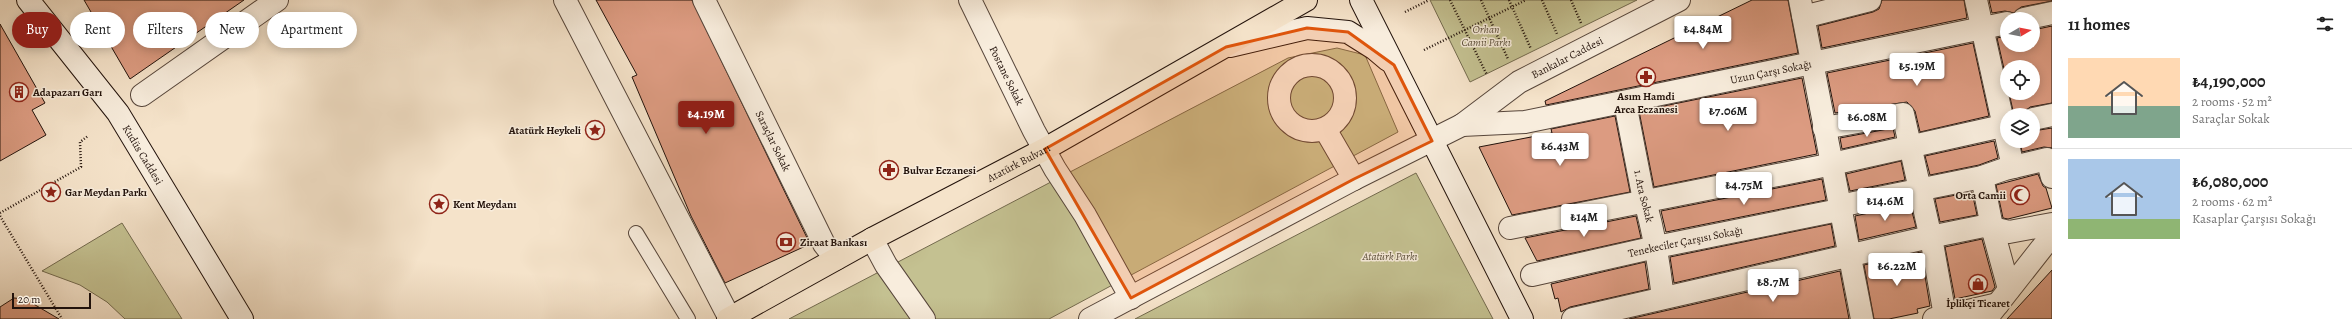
<!DOCTYPE html>
<meta charset="utf-8">
<style>
body{margin:0;font-family:Alegreya,serif;background:#f6f6f6;color:#222;height:100vh;display:flex;flex-direction:column;font-size:15px;white-space:nowrap}
*{box-sizing:border-box;margin:0}
p{font-size:13px;color:#767676}
.icon{flex:none;width:22px;height:22px;fill:none;stroke:currentColor;stroke-width:2;stroke-linecap:round;stroke-linejoin:round}
.map{position:relative;flex:1;overflow:hidden}
.drawer{display:flex;flex-direction:column;background:#fff;width:300px}
.drawer>*{flex:none}
.banner{position:absolute;left:12px;top:12px;width:380px;height:36px;display:flex;gap:8px}
.needle{width:26px;rotate:80deg}
.controls{position:absolute;left:2000px;top:12px;display:grid;gap:8px}
.controls a{display:grid;place-items:center;width:40px;height:40px;border-radius:50%;background:#fff;box-shadow:0 2px 10px #0003;font-size:20px}
.scale{position:absolute;left:12px;bottom:10px;width:79px;box-sizing:border-box;padding-left:4px;border:2px solid #22120b;border-top:0;font-size:11px;line-height:14px;white-space:nowrap;color:#22120b;-webkit-text-stroke:3px #f8eddd;paint-order:stroke}
.price{position:absolute;translate:-50% -34px;padding:0 9px;border-radius:4px;background:#fff;color:#222;font-size:13px;line-height:26px;filter:drop-shadow(0 1px 2px #0008)}
.price::after{content:'';position:absolute;left:50%;top:24px;width:12px;height:9px;margin-left:-6px;background:inherit;clip-path:polygon(0 0,100% 0,50% 100%)}
.price.on{background:#8f2418;color:#fff}
ul{padding:0;list-style:none}
li{display:flex;align-items:center;gap:12px;height:100px;padding:0 16px}
li+li{border-top:1px solid #e0e0e0}
li span{display:grid;place-items:center;flex:none;width:112px;height:80px;border-radius:0px;color:#555}
li>.icon{margin-inline-start:auto}
span .icon{width:48px;height:48px;fill:#fffc;stroke-width:1}
li b{font-size:17px}
h2{display:flex;justify-content:space-between;align-items:center;height:48px;padding:0 16px;font-size:17px}
.tag{padding:0 14px;border-radius:18px;background:#fff;box-shadow:0 2px 10px #0003;font-size:14px;line-height:36px}
.tag.on{background:#8f2418;color:#fff}
main{display:flex;flex:1;min-height:0}
.map>svg:first-child{display:block}
</style>
<main>
<div class="map">
<svg width="2052" height="319" viewBox="0 0 2052 319">
<rect width="100%" height="100%" fill="#f5e3ca"/>
<filter id="stains"><feTurbulence type="fractalNoise" baseFrequency=".005" numOctaves="4"/><feColorMatrix values="0 0 0 0 .2 0 0 0 0 .09 0 0 0 0 .02 0 0 0 .5 -.17"/></filter>
<radialGradient id="worn" r=".72"><stop offset=".6" stop-color="#630" stop-opacity="0"/><stop offset="1" stop-color="#630" stop-opacity=".3"/></radialGradient>
<path fill="#c4c191" stroke="#736a4e" d="M 1430,0 L 1637,0 L 1470,82 Z
M 1337,48 L 1365,55 L 1398,132 L 1049,319 L 789,319 L 1288,58 Z
M 1416,173 L 1493,319 L 1135,319 Z
M 122,223 L 182,319 L 125,319 L 107,302 L 80,285 L 42,271 Z"/>
<path fill="#dc9b81" stroke="#22120b" d="M 84,0 L 244,0 L 130,79 Z
M 596,0 L 692,0 L 810,244 L 725,283 L 691,216 L 632,77 L 637,75 Z
M 1752,0 L 1788,0 L 1798,53 L 1546,105 L 1545,101 Z
M 1882,0 L 1964,0 L 1967,18 L 1822,48 L 1818,26 L 1873,12 L 1879,9 Z
M 1989,0 L 2052,0 L 2052,1 L 2021,7 L 2014,13 L 2005,11 L 1992,13 Z
M 0,24 L 45,103 L 32,110 L 46,135 L 0,161 Z
M 2052,26 L 2052,103 L 2030,107 L 2021,115 L 2014,115 L 2009,93 L 2033,93 L 2033,67 L 2007,67 L 2007,82 L 1997,38 L 2007,36 L 2007,45 L 2033,45 L 2033,30 Z
M 1973,43 L 1989,116 L 1920,132 L 1915,111 L 1907,102 L 1835,113 L 1827,73 Z
M 1802,78 L 1817,154 L 1654,187 L 1639,111 Z
M 1615,116 L 1630,192 L 1512,215 L 1479,147 L 1552,133 L 1551,129 Z
M 1893,128 L 1895,137 L 1842,149 L 1840,138 Z
M 2052,128 L 2052,148 L 2044,147 L 2022,152 L 2020,141 L 2033,141 L 2033,131 Z
M 1994,141 L 1998,158 L 1979,165 L 1930,175 L 1925,156 Z
M 1901,161 L 1905,180 L 1850,191 L 1846,174 Z
M 2038,174 L 2043,186 L 2046,188 L 2052,208 L 2008,219 L 2003,218 L 1996,185 Z
M 1822,179 L 1826,200 L 1666,232 L 1661,211 Z
M 1972,192 L 1977,215 L 1940,222 L 1935,199 Z
M 1910,204 L 1916,227 L 1859,240 L 1855,216 Z
M 1636,216 L 1641,238 L 1537,261 L 1525,238 Z
M 1831,224 L 1835,246 L 1674,283 L 1670,257 Z
M 1982,239 L 1995,287 L 1992,291 L 1955,299 L 1945,247 Z
M 1921,252 L 1930,306 L 1917,309 L 1918,313 L 1889,319 L 1874,319 L 1864,265 Z
M 1645,262 L 1649,289 L 1570,307 L 1561,312 L 1558,298 L 1555,299 L 1551,284 Z
M 2052,270 L 2052,319 L 2007,319 Z
M 1840,271 L 1849,319 L 1629,319 Z
M 14,298 L 25,299 L 59,319 L 0,319 L 0,307 Z"/>
<g fill="none" stroke-linecap="round" stroke-linejoin="round">
<defs>
<path id="lane" d="M 636,233 L 688,319"/>
<g id="street">
<path d="M 565,0 L 730,319"/>
<path id="s1" d="M 704,0 L 824,244 L 836,259"/>
<path id="s2" d="M 970,0 L 1034,131 L 1055,169 L 1085,215 L 1131,298"/>
<path d="M 1800,0 L 1862,319"/>
<path d="M 1976,0 L 2013,167"/>
<path d="M 1803,15 L 1811,15 L 1870,0"/>
<path d="M 2024,19 L 2052,13"/>
<circle cx="1312" cy="98" r="33"/>
<path d="M 142,95 L 277,0"/>
<path id="s3" d="M 1625,103 L 1643,195 C 1653,226 1658,258 1662,290"/>
<path d="M 2033,119 L 2052,115"/>
<path id="s4" d="M 1462,125 L 1525,122 L 2007,23"/>
<path d="M 1824,128 L 1903,114 L 1932,243 L 1945,316"/>
<path d="M 1325,129 L 1354,179"/>
<path d="M 1982,177 L 1992,227 L 2009,289"/>
<path d="M 1839,206 L 1982,177 L 2005,169 L 2047,159 L 2052,177"/>
<path d="M 1510,228 L 1823,166 L 2007,125"/>
<path d="M 872,239 L 886,265 L 924,319"/>
<path id="s5" d="M 1532,275 L 1656,247 L 1839,210"/>
<path id="s6" d="M 1090,319 L 1354,179 L 1462,125 L 1519,82 L 1679,0"/>
<path d="M 1573,319 L 1930,237 L 1984,226 L 2009,232 L 2052,224"/>
<path d="M 1934,319 L 1998,304"/>
<path d="M 1986,319 L 2052,235"/>
</g>
<g id="secondary">
<path id="s7" d="M 28,0 L 118,113 L 242,319"/>
<path d="M 1361,0 L 1522,319"/>
<path d="M 1230,46 L 1307,28 L 1348,32 L 1375,49 L 1388,60"/>
</g>
<g id="primary">
<path id="s8" d="M 728,319 L 872,239 L 1045,149 L 1306,0"/>
</g>
</defs>
<use href="#lane" stroke="#57463b" stroke-width="16"/>
<use href="#street" stroke="#57463b" stroke-width="24"/>
<use href="#secondary" stroke="#22120b" stroke-width="24"/>
<use href="#primary" stroke="#22120b" stroke-width="24"/>
<path stroke="#22120b" stroke-width="2.5" stroke-dasharray="1 2" stroke-linecap="butt" d="M 1450,0 L 1487,75
M 1481,0 L 1508,59
M 1509,0 L 1531,49
M 1542,0 L 1557,34
M 1571,0 L 1581,23
M 1405,12 L 1429,0
M 1424,50 L 1526,0
M 0,213 L 81,167 L 80,142 L 88,136
M 0,216 L 62,319"/>
<use href="#lane" stroke="#f8eddd" stroke-width="14"/>
<use href="#street" stroke="#f8eddd" stroke-width="22"/>
<use href="#secondary" stroke="#f8eddd" stroke-width="22"/>
<use href="#primary" stroke="#f5e3ca" stroke-width="22"/>
</g>
<path fill="#de550c" fill-opacity="0.2" stroke="#de550c" stroke-width="3" stroke-linejoin="round" d="M 1307,28 L 1348,32 L 1394,65 L 1432,141 L 1354,179 L 1131,298 L 1045,149 L 1226,47 Z"/>
<defs>
<symbol id="pharmacy-ring" viewBox="-11 -11 22 22"><circle r="9.5" fill="#f8eddd" stroke="#8f2418" stroke-width="1.5"/><path d="M-2-6h4v4h4v4h-4v4h-4v-4h-4v-4h4Z" fill="#8f2418"/></symbol>
<symbol id="building-ring" viewBox="-11 -11 22 22"><circle r="9.5" fill="#f8eddd" stroke="#8f2418" stroke-width="1.5"/><path d="M-4-6H4V6H1V3H-1V6H-4ZM-2.5-4.3h1.7v1.8h-1.7ZM.8-4.3h1.7v1.8H.8ZM-2.5-1h1.7V.8h-1.7ZM.8-1h1.7V.8H.8Z" fill="#8f2418"/></symbol>
<symbol id="sight-ring" viewBox="-11 -11 22 22"><circle r="9.5" fill="#f8eddd" stroke="#8f2418" stroke-width="1.5"/><path d="M0-6L1.8-2.2L6-1.7L2.9 1.2L3.7 5.4L0 3.3L-3.7 5.4L-2.9 1.2L-6-1.7L-1.8-2.2Z" fill="#8f2418"/></symbol>
<symbol id="mosque-ring" viewBox="-11 -11 22 22"><circle r="9.5" fill="#f8eddd" stroke="#8f2418" stroke-width="1.5"/><path d="M3.5-4.9A6 6 0 1 0 3.5 4.9A5 5 0 1 1 3.5-4.9Z" fill="#8f2418"/></symbol>
<symbol id="bank-ring" viewBox="-11 -11 22 22"><circle r="9.5" fill="#f8eddd" stroke="#8f2418" stroke-width="1.5"/><path d="M-6-4H6V4H-6ZM0-2.3a2.3 2.3 0 1 0 0 4.6a2.3 2.3 0 1 0 0-4.6Z" fill="#8f2418"/></symbol>
<symbol id="shop-ring" viewBox="-11 -11 22 22"><circle r="9.5" fill="#f8eddd" stroke="#8f2418" stroke-width="1.5"/><path d="M-5-2.5h2.3a2.7 3.5 0 0 1 5.4 0H5L5.5 6h-11ZM-1.5-2.5h3a1.5 2.3 0 0 0-3 0Z" fill="#8f2418"/></symbol>
</defs>
<g fill-rule="evenodd">
<use href="#pharmacy-ring" x="1635" y="66" width="22" height="22"/>
<use href="#building-ring" x="8" y="81" width="22" height="22"/>
<use href="#sight-ring" x="584" y="119" width="22" height="22"/>
<use href="#pharmacy-ring" x="878" y="159" width="22" height="22"/>
<use href="#sight-ring" x="40" y="181" width="22" height="22"/>
<use href="#mosque-ring" x="2009" y="184" width="22" height="22"/>
<use href="#sight-ring" x="428" y="193" width="22" height="22"/>
<use href="#bank-ring" x="775" y="231" width="22" height="22"/>
<use href="#shop-ring" x="1967" y="273" width="22" height="22"/>
</g>
<g text-anchor="middle" dominant-baseline="central" stroke-width="3" stroke-linejoin="round" paint-order="stroke">
<g font-size="11" font-style="italic" fill="#5b4f3a" stroke="#f8eddd">
<text x="1486" y="29">Orhan<tspan x="1486" dy="13">Camii Parkı</tspan></text>
<text x="1390" y="256">Atatürk Parkı</text>
</g>
<g font-size="11" fill="#22120b" stroke="#f8eddd">
<text stroke="none"><textPath href="#s6" startOffset="545">Bankalar Caddesi</textPath></text>
<text stroke="none"><textPath href="#s4" startOffset="314">Uzun Çarşı Sokağı</textPath></text>
<text stroke="none"><textPath href="#s2" startOffset="84">Postane Sokak</textPath></text>
<text stroke="none"><textPath href="#s1" startOffset="157">Saraçlar Sokak</textPath></text>
<text stroke="none"><textPath href="#s7" startOffset="193">Kudüs Caddesi</textPath></text>
<text stroke="none"><textPath href="#s8" startOffset="330">Atatürk Bulvarı</textPath></text>
<text stroke="none"><textPath href="#s3" startOffset="95">1. Ara Sokak</textPath></text>
<text stroke="none"><textPath href="#s5" startOffset="157">Tenekeciler Çarşısı Sokağı</textPath></text>
</g>
<g font-size="11" font-weight="bold" fill="#22120b" stroke="#f8eddd" text-anchor="start">
<text x="33" y="92">Adapazarı Garı</text>
<text x="1646" y="96" text-anchor="middle">Asım Hamdi<tspan x="1646" dy="13">Arca Eczanesi</tspan></text>
<text x="581" y="130" text-anchor="end">Atatürk Heykeli</text>
<text x="903" y="170">Bulvar Eczanesi</text>
<text x="65" y="192">Gar Meydan Parkı</text>
<text x="2006" y="195" text-anchor="end">Orta Camii</text>
<text x="453" y="204">Kent Meydanı</text>
<text x="800" y="242">Ziraat Bankası</text>
<text x="1978" y="303" text-anchor="middle">İplikçi Ticaret</text>
</g>
</g>
<rect width="100%" height="100%" filter="url(#stains)"/>
<rect width="100%" height="100%" fill="url(#worn)"/>
</svg>
<div class="controls">
<a><svg class="needle" viewBox="-14 -14 28 28"><path d="M0-13l5 13h-10z" fill="#e53935"/><path d="M0 13l5-13h-10z" fill="#767676"/></svg></a>
<a><svg class="icon" aria-label="locate" viewBox="0 0 24 24"><circle cx="12" cy="12" r="6"/><path d="M12 2v4M12 18v4M2 12h4M18 12h4"/></svg></a>
<a><svg class="icon" aria-label="layers" viewBox="0 0 24 24"><path d="M12 4l9 5-9 5-9-5zM3 14l9 5 9-5"/></svg></a>
</div>
<div class="scale">20 m</div>
<b class="price" style="left:1703px;top:50px">₺4.84M</b>
<b class="price" style="left:1917px;top:87px">₺5.19M</b>
<b class="price" style="left:1728px;top:132px">₺7.06M</b>
<b class="price on" style="left:706px;top:135px">₺4.19M</b>
<b class="price" style="left:1867px;top:138px">₺6.08M</b>
<b class="price" style="left:1560px;top:167px">₺6.43M</b>
<b class="price" style="left:1744px;top:206px">₺4.75M</b>
<b class="price" style="left:1885px;top:222px">₺14.6M</b>
<b class="price" style="left:1584px;top:238px">₺14M</b>
<b class="price" style="left:1897px;top:287px">₺6.22M</b>
<b class="price" style="left:1773px;top:303px">₺8.7M</b>
<div class="banner">
<a class="tag on">Buy</a>
<a class="tag">Rent</a>
<a class="tag">Filters</a>
<a class="tag">New</a>
<a class="tag">Apartment</a>
</div>
</div>
<section class="drawer">
<h2>11 homes<svg class="icon" aria-label="filters" viewBox="0 0 24 24"><path d="M4 7h16M4 17h16"/><circle cx="9" cy="7" r="2"/><circle cx="15" cy="17" r="2"/></svg></h2>
<ul>
<li><span style="background:linear-gradient(#ffd9b3 60%,#7fa58c 0)"><svg class="icon" aria-label="home" viewBox="0 0 24 24"><path d="M3 11l9-7 9 7M6 9v11h12V9"/></svg></span><div><b>₺4,190,000</b><p>2 rooms · 52 m²</p><p>Saraçlar Sokak</p></div></li>
<li><span style="background:linear-gradient(#a9c7e8 75%,#8fb573 0)"><svg class="icon" aria-label="home" viewBox="0 0 24 24"><path d="M3 11l9-7 9 7M6 9v11h12V9"/></svg></span><div><b>₺6,080,000</b><p>2 rooms · 62 m²</p><p>Kasaplar Çarşısı Sokağı</p></div></li>
</ul>
</section>
</main>
